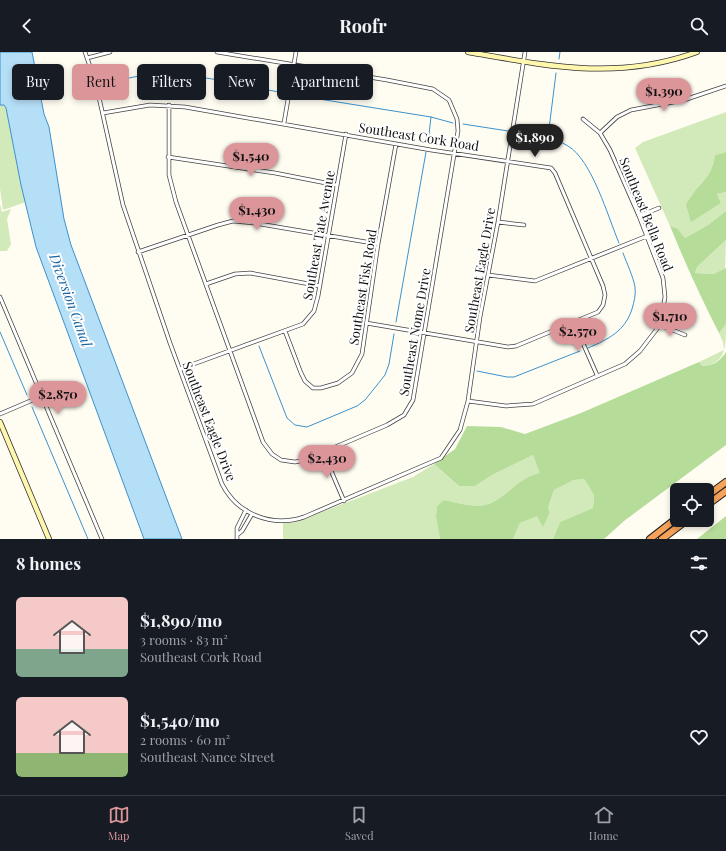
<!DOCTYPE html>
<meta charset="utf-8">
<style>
body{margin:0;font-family:"Playfair Display",serif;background:#20242c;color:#f1f3f6;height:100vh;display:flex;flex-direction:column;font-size:15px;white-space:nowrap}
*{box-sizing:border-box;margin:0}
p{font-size:13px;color:#9ea1a6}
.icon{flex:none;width:22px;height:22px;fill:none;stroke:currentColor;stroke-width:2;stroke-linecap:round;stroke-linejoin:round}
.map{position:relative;height:487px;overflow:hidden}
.panel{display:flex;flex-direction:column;background:#171b24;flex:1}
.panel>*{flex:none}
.top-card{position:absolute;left:12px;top:12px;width:400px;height:36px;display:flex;gap:8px}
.fabs{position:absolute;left:670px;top:431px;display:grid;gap:8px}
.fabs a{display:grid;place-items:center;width:44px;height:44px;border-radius:6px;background:#171b24;box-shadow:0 2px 6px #0003;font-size:20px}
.price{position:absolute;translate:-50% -34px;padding:0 9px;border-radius:14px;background:#dc969a;color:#111;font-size:13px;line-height:26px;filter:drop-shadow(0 1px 2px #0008)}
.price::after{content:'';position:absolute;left:50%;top:24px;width:12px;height:9px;margin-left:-6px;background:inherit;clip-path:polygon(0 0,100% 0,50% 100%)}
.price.active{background:#222;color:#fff}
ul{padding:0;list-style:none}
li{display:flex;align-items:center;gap:12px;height:100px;padding:0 16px}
li span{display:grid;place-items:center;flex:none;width:112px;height:80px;border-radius:6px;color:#555}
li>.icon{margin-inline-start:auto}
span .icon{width:48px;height:48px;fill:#fffc;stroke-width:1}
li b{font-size:17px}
h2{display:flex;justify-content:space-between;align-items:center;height:48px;padding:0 16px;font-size:17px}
.tag{padding:0 14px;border-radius:6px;background:#171b24;box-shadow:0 2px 6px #0003;font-size:14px;line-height:36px}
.tag.active{background:#dc969a;color:#111}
header{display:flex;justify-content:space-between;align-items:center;height:52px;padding:0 16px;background:#171b24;font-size:18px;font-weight:700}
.menu{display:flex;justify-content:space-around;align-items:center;height:56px;border-top:1px solid #363941;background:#171b24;font-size:11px;color:#9ea1a6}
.menu a{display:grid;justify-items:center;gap:2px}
.menu .active{color:#dc969a}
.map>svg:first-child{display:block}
</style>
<header><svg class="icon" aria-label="back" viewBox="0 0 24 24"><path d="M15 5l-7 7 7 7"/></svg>Roofr<svg class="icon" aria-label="search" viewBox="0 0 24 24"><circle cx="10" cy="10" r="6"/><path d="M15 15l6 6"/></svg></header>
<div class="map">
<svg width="726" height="487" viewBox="0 0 726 487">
<rect width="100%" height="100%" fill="#fffdf2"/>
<path fill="#d2eaba" d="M 0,53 L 4,53 L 6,56 L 21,133 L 26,150 L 3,158 L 0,137 Z
M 726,60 L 726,100 L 715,103 C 712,122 703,132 690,145 L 721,151 L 717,142 L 726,140 L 726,159 L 708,173 L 685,186 L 677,176 L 670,174 L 635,96 L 643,90 Z
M 0,152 L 2,160 L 11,157 L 7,167 L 11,192 L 7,199 L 0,199 Z
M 726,188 L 725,218 L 714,222 L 695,221 L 697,215 Z
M 726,272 C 726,295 726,313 701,314 L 699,310 L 724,298 L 723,290 L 719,281 Z
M 533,403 L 541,422 C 519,426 510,441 493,450 C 479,458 458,451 444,448 L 437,454 L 436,465 L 440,487 L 283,487 L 283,471 L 293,471 L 413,425 L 434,412 L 459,434 L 475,434 L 492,423 Z
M 584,427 L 594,443 L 593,456 L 560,470 L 553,487 L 513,487 L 520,471 L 537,463 L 543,474 L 550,460 L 548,456 L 554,438 L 574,428 Z"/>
<path fill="#b6dc99" d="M 726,100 L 726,140 L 717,142 L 721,151 L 691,170 L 686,153 C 696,132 711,130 715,103 Z
M 726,159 L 726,188 L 697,215 L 695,221 L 714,222 L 726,216 L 726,272 L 719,281 C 701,246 685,211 670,174 L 677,176 L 685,186 L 708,173 Z
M 726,300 L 726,393 L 624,469 L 604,487 L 553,487 L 560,470 L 593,456 L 594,443 L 584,427 L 574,428 L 554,438 L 548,456 L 550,460 L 543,475 L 537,464 L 520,471 L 513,487 L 440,487 L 436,465 L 437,454 L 444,448 C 459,451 479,458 493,450 C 512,440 517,427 540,421 L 533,403 L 492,423 L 475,434 L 459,434 L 434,412 L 455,397 L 467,374 L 501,375 L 525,382 L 581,361 L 699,310 L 702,314 C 715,313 719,310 726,300 Z
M 726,464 L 726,487 L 697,487 Z"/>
<path fill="#b5def7" stroke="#3b92cf" d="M 0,0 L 32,0 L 44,62 L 49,75 L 64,167 L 71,193 L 182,487 L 144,487 L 36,195 L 21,133 L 6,56 L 4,53 L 0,53 Z"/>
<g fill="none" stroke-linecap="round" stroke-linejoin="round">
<path stroke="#3b92cf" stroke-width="1" d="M 559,7 L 560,0
M 103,32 C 115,30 127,26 139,24 C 184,17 239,33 284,41
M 294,43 L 431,65 L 453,71
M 463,72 L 508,79
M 517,81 C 535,83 552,84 568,94 C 592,108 608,165 619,191
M 548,85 L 556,21
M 428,91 L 431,65
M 396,270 L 426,100
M 0,280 L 27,343
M 259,294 L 287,366 L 295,373 L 307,375 L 357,354 L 365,348 L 385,323 L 389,312 L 394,282
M 588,296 C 609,287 625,279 632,257 C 634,250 636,243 635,235 C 633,224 627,212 623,201
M 477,319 L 507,325 L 514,325 L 580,299
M 32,355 L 88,487"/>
<defs>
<path id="street" d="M 85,0 L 96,32 L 123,153 L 170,291 L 222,432 C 237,462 272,476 304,465 L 441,406 L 460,378 L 468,349 L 480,265 L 498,170 L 525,0
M 87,6 L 110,0
M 169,53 L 169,123 L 176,150 L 263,390 L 272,402 L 281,408 L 295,410 L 305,408 L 387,373 L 404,363 L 413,348 L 458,79 L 457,67 L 449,48 L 433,37 L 387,28 L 217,0
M 103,61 L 150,53 L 185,55 L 431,98 L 551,116 L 555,121 L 603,234 L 605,243 L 603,253 L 598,260 L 516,294 L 508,295 L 366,271
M 284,71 L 296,0
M 600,81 L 617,65 L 631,58 L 684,48 L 726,34
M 168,105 L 275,121 L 336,133
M 639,164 L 659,156
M 498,170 L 524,173
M 138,200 L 218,173 L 233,169 L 254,171 L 378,192
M 488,223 L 535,229 L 647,184
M 206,232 L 235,222 L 250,221 L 320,234
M 0,245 L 102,487
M 574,271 L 597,323
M 660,273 L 685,283
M 285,279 L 301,321 L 305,329 L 313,336 L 321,336 L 338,331 L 352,321 L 362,302 L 378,192 L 396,92
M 180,317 L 303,272 L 314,259 L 318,244 L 346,82
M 468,349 L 506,354 L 533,352 L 625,312 L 640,299 L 660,273 L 665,245 L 663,226 L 639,164 L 610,98 L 600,81 L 583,67
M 0,362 L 42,344
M 323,400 L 344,449
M 237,483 L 242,479 L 252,462
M 237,487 L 237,476 L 246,458"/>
<path id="secondary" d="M 468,0 C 548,14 618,29 697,0
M 0,370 L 49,487"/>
<path id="highway" d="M 707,444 L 726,430
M 707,453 L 726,439
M 650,487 L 677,466
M 662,487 L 687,468"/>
</defs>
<use href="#street" stroke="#424242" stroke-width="4.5"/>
<use href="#secondary" stroke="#313131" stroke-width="6"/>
<use href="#highway" stroke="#202020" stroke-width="8"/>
<use href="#street" stroke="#fff" stroke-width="3"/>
<use href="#secondary" stroke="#fff7ad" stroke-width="4.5"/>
<use href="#highway" stroke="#f6a359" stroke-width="6"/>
</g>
<g text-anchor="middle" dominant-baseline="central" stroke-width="4" stroke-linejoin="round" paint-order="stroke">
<g font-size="13" fill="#0f0f0f" stroke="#fff">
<text transform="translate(419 84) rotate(9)">Southeast Cork Road</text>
<text transform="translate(647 162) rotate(68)">Southeast Bella Road</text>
<text transform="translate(318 183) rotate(-80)">Southeast Tate Avenue</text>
<text transform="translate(479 218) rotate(-80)">Southeast Eagle Drive</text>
<text transform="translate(362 235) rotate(-81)">Southeast Fisk Road</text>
<text transform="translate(414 280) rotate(-80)">Southeast Nome Drive</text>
<text transform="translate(210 369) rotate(69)">Southeast Eagle Drive</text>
</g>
<g font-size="14" font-style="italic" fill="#1664a4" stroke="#fff">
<text transform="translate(71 248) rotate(70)">Diversion Canal</text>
</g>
</g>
</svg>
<div class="fabs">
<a><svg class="icon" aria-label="locate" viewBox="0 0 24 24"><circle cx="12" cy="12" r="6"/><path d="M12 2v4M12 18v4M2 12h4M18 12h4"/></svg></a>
</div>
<b class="price" style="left:664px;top:60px">$1,390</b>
<b class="price active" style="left:535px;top:106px">$1,890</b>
<b class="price" style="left:251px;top:125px">$1,540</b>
<b class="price" style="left:257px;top:179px">$1,430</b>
<b class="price" style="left:670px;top:285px">$1,710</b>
<b class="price" style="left:578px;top:300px">$2,570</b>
<b class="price" style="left:58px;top:363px">$2,870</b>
<b class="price" style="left:327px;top:427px">$2,430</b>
<div class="top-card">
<a class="tag">Buy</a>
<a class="tag active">Rent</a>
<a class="tag">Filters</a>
<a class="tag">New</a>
<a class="tag">Apartment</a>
</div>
</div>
<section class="panel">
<h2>8 homes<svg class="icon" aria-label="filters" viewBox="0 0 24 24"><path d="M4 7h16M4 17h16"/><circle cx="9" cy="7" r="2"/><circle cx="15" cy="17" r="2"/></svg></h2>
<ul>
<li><span style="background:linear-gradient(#f6c9c9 65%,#7fa58c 0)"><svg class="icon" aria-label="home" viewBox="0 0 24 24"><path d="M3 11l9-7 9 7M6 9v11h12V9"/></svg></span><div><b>$1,890/mo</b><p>3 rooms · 83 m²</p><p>Southeast Cork Road</p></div><svg class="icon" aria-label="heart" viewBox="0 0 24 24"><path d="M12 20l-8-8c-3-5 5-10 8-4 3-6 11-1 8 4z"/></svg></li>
<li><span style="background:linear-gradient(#f6c9c9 70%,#8fb573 0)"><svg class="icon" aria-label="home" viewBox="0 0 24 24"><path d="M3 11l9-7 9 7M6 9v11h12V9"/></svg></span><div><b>$1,540/mo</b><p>2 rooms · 60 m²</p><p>Southeast Nance Street</p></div><svg class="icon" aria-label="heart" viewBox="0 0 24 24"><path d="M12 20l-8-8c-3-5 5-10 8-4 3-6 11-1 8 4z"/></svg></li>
</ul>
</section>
<nav class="menu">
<a class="active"><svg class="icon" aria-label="map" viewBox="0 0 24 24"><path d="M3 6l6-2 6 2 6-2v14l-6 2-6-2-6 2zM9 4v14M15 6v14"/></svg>Map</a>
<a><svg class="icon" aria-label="saved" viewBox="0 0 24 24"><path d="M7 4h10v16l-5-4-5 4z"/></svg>Saved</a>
<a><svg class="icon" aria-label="home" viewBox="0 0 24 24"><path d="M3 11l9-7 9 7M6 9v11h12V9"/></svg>Home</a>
</nav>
